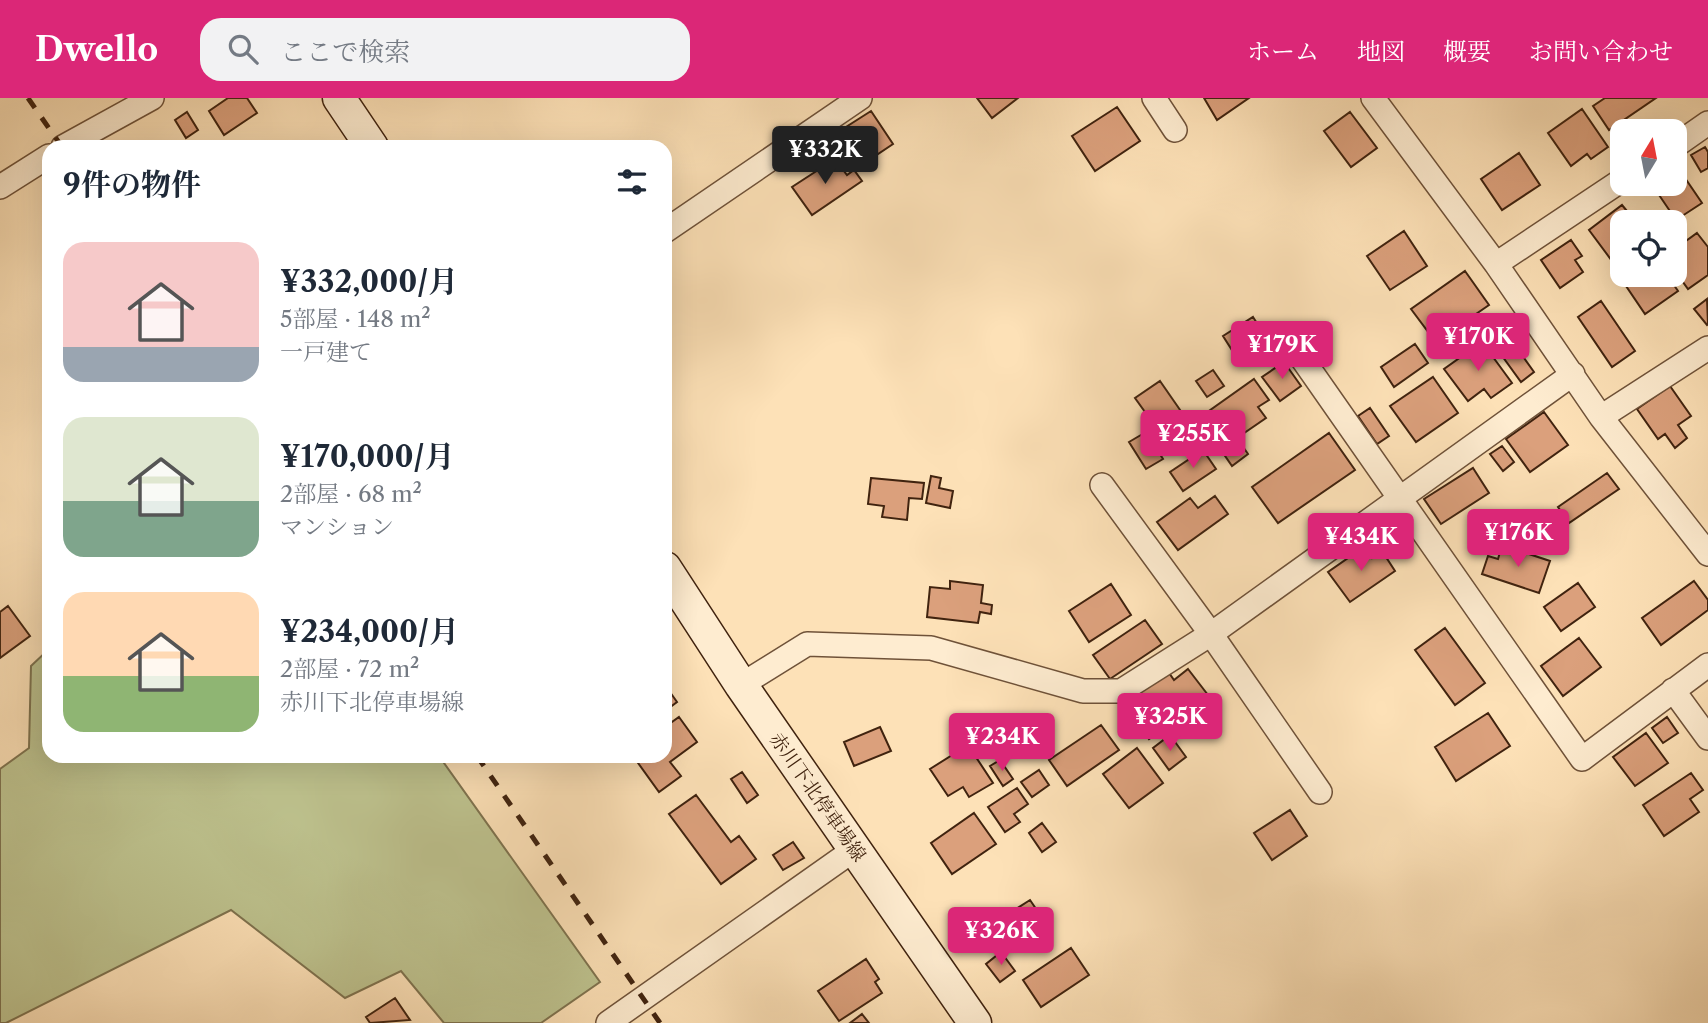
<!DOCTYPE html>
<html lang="ja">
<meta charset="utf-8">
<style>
body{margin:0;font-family:"Libre Caslon Text","Noto Serif JP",serif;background:#f2f2f3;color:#1f2937;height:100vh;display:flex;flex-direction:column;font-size:26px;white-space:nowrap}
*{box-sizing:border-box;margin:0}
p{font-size:23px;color:#747a83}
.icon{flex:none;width:38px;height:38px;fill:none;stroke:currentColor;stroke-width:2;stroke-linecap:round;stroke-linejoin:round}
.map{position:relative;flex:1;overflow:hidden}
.side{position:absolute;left:42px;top:42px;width:630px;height:623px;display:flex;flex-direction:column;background:#fff;border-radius:21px;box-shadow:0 7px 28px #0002}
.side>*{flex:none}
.needle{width:46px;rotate:10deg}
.controls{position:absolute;left:1610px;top:21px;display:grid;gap:14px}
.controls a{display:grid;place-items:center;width:77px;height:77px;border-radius:14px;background:#fff;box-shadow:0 7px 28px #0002;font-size:35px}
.price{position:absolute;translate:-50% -60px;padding:0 16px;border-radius:7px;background:#db2777;color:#fff;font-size:23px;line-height:46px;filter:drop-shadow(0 2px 4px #0008)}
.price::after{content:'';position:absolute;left:50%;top:42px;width:21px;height:16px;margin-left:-10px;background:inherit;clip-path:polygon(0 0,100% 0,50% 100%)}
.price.selected{background:#222;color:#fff}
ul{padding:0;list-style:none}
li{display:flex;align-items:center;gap:21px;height:175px;padding:0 21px}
li span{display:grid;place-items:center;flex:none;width:196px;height:140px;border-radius:21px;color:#555}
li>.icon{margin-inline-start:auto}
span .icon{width:84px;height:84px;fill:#fffc;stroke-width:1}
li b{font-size:30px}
h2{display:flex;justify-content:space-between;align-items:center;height:84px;padding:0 21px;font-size:30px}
header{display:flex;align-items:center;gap:42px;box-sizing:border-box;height:98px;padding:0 35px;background:#db2777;color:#fff}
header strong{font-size:33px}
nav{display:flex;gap:38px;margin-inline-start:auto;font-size:24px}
.search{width:490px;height:63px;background:#f2f2f3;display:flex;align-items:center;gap:18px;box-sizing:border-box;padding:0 24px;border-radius:21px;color:#747a83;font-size:26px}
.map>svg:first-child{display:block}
</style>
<header>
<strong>Dwello</strong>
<div class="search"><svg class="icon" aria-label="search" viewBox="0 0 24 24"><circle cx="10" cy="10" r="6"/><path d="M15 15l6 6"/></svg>ここで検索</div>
<nav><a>ホーム</a><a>地図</a><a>概要</a><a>お問い合わせ</a></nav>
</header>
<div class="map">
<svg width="1708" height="925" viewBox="0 0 1708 925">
<rect width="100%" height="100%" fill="#fde1b7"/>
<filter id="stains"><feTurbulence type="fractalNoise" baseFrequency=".00286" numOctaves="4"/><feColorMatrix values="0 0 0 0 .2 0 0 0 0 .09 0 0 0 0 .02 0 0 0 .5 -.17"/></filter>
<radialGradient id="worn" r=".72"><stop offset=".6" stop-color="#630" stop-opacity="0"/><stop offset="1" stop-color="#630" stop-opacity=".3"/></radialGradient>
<path fill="#bec38f" stroke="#7f734f" stroke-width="2" d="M 49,551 L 49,658 L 439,658 L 600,884 L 541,925 L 444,925 L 401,873 L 345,900 L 231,812 L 6,925 L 0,925 L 0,671 L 29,650 L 31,568 Z"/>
<path fill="#dba07c" stroke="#40230f" stroke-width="2" d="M 228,0 L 247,0 L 257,15 L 224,37 L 209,13 Z
M 977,0 L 1018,0 L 992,20 Z
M 1204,0 L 1249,0 L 1217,22 Z
M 1605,0 L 1656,0 L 1609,32 L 1593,8 Z
M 1117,9 L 1140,43 L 1095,73 L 1072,38 Z
M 1582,11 L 1608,49 L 1591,61 L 1587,56 L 1571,68 L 1548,35 Z
M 871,13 L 893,46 L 869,62 L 846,29 Z
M 187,14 L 198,32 L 186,40 L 175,22 Z
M 1350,14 L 1377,50 L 1351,69 L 1324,33 Z
M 1705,49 L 1708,54 L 1708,70 L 1701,74 L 1691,57 Z
M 1519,55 L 1540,87 L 1502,112 L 1481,81 Z
M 835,61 L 847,77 L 854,72 L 862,83 L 812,117 L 792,89 Z
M 1683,77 L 1702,105 L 1676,122 L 1657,94 L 1675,86 L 1675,82 Z
M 1622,107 L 1636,124 L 1622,124 L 1622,155 L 1612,163 L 1589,132 Z
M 1404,133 L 1427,168 L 1390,192 L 1367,158 Z
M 1697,135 L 1708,149 L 1708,177 L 1688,191 L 1675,173 L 1675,151 Z
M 1571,142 L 1582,158 L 1575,162 L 1583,174 L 1560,190 L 1541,162 Z
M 1465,173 L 1489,207 L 1460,227 L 1453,218 L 1429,235 L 1411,211 Z
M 1637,177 L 1667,177 L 1678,193 L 1645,216 L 1624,185 Z
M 1707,201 L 1708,226 L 1707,227 L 1694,211 Z
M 1601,203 L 1635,253 L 1612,269 L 1578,219 Z
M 1253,219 L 1267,241 L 1237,260 L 1223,238 Z
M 1482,244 L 1512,285 L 1491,300 L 1484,291 L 1468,303 L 1444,271 Z
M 1415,246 L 1428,265 L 1394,289 L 1381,269 Z
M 1514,246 L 1534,274 L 1521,284 L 1500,255 Z
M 1284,264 L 1301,288 L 1280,303 L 1262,279 Z
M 1213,272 L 1224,288 L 1207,299 L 1196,283 Z
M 1433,279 L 1458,315 L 1416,344 L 1390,308 Z
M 1254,281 L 1269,302 L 1258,309 L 1266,320 L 1237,340 L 1248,356 L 1232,368 L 1199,320 Z
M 1160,283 L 1187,322 L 1163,339 L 1135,300 Z
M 1670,288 L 1691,318 L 1678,327 L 1687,340 L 1675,350 L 1665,336 L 1658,341 L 1637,311 Z
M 1370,310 L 1389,338 L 1377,346 L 1358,318 Z
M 1544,314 L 1568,347 L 1530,374 L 1506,341 Z
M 1146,334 L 1163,361 L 1146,371 L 1129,344 Z
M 1329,335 L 1355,372 L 1278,425 L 1252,389 Z
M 1502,348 L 1514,364 L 1503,373 L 1490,356 Z
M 1203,352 L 1216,371 L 1183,393 L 1170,374 Z
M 1473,370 L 1489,395 L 1441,426 L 1424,401 Z
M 1607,375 L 1619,391 L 1569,425 L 1558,409 Z
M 931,378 L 941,380 L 939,390 L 953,393 L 950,410 L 926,405 Z
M 871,380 L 924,385 L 922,401 L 909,400 L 907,422 L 882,419 L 884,408 L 868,406 Z
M 1215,398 L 1228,416 L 1178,452 L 1157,424 L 1190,400 L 1198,410 Z
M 1502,447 L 1550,463 L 1539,495 L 1482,476 L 1488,458 L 1498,461 Z
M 1364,449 L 1372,460 L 1382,453 L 1395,473 L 1350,504 L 1328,474 Z
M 950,483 L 983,487 L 981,505 L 992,507 L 991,516 L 980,514 L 978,525 L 927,519 L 930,489 L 950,491 Z
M 1694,483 L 1708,502 L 1708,512 L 1661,547 L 1642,520 Z
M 1578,485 L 1595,509 L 1561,533 L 1544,509 Z
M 1111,486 L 1131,517 L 1089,544 L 1069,513 Z
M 8,508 L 30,538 L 0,560 L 0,514 Z
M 1145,522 L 1162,546 L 1110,581 L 1093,557 Z
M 1445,530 L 1485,585 L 1455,607 L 1415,552 Z
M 1579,540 L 1601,569 L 1563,598 L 1541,568 Z
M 1188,571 L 1208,597 L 1149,641 L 1126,610 L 1141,599 L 1138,594 L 1167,572 L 1174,582 Z
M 665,587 L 677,604 L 665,613 Z
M 1488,615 L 1510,648 L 1456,683 L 1435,649 Z
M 679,619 L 697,644 L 670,664 L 681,678 L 659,694 L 633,658 L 665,658 L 665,629 Z
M 1667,619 L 1678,635 L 1663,645 L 1652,630 Z
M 1101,627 L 1119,652 L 1067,688 L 1049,662 Z
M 880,629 L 891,653 L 854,668 L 844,644 Z
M 1646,635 L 1668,665 L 1635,688 L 1613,659 Z
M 1170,637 L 1186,659 L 1169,672 L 1153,650 Z
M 968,647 L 993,685 L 969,699 L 963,689 L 948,698 L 930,671 Z
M 1137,650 L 1163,685 L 1129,710 L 1103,676 Z
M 1000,662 L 1013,681 L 1003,688 L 990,668 Z
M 1039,672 L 1049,687 L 1032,699 L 1021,684 Z
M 742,674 L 758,697 L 747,705 L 731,681 Z
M 1691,675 L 1703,692 L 1690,701 L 1699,714 L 1664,738 L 1643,707 Z
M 1017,690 L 1028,706 L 1014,716 L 1020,724 L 1005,734 L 988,709 Z
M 696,697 L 731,744 L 739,738 L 756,761 L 721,786 L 669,716 Z
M 1290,712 L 1307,738 L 1272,762 L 1254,735 Z
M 974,715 L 996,746 L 952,776 L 931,745 Z
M 1042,725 L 1056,744 L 1042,754 L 1029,735 Z
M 793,744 L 804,760 L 783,772 L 773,757 Z
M 1030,802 L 1049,830 L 1014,852 L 996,824 Z
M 1071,850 L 1089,877 L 1041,909 L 1023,882 Z
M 1001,854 L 1015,873 L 1000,884 L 986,866 Z
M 866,861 L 879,881 L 875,884 L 882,895 L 839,923 L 818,893 Z
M 395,900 L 410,922 L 370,925 L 366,919 Z
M 862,916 L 869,925 L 850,925 Z"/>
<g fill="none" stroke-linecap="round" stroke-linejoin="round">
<defs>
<path id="minor" d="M 1154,0 L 1175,32
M 1373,0 L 1496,166 L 1601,319 L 1708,456
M 1675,48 L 1708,25
M 63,49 L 152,0
M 0,89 L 49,58
M 665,133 L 860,0
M 1496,166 L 1622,82
M 1287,239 L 1582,661 L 1708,567
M 1601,319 L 1708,250
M 1102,387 L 1211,536 L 1320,694
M 741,587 L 807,546 L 931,550 L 1083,593 L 1121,593 L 1211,536 L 1573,276
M 1673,592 L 1708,640
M 608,925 L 855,751"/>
<path id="secondary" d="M 339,0 L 372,49
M 665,470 L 741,587 L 975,925"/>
</defs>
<use href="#minor" stroke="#6f5239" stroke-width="26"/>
<use href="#secondary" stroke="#40230f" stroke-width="35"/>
<use href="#minor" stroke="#feecd0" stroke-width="23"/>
<use href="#secondary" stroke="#feecd0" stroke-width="32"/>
<path stroke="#40230f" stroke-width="5" stroke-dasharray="12 12" stroke-linecap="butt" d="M 28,0 L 62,49
M 477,658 L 660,925"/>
</g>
<g text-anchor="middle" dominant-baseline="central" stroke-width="7" stroke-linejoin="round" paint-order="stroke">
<g font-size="19" fill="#40230f" stroke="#feecd0">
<text transform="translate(818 699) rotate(55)">赤川下北停車場線</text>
</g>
</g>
<rect width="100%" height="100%" filter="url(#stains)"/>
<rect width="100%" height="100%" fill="url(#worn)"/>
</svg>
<div class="controls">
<a><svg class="needle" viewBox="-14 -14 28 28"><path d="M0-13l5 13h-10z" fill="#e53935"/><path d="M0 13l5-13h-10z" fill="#747a83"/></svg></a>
<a><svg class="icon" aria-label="locate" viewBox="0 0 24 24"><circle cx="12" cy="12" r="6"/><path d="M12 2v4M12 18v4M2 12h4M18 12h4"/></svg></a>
</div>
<b class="price selected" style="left:825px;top:88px">¥332K</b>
<b class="price" style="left:1478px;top:275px">¥170K</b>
<b class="price" style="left:1282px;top:283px">¥179K</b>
<b class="price" style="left:1193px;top:372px">¥255K</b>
<b class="price" style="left:1518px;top:471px">¥176K</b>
<b class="price" style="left:1361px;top:475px">¥434K</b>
<b class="price" style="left:1170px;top:655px">¥325K</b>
<b class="price" style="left:1002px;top:675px">¥234K</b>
<b class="price" style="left:1001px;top:869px">¥326K</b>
<section class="side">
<h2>9件の物件<svg class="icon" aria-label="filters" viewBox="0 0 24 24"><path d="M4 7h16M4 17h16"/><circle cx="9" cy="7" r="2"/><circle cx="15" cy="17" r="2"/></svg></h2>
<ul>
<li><span style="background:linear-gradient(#f6c9c9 75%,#9aa5b1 0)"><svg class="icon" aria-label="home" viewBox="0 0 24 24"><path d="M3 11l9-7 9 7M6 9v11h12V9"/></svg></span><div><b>¥332,000/月</b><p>5部屋 · 148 m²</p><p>一戸建て</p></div></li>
<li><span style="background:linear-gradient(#dfe7d0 60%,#7fa58c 0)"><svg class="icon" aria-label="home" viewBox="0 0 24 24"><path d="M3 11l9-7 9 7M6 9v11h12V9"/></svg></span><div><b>¥170,000/月</b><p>2部屋 · 68 m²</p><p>マンション</p></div></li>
<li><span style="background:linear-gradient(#ffd9b3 60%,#8fb573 0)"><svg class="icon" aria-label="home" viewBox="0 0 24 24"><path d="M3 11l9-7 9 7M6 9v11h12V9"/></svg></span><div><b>¥234,000/月</b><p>2部屋 · 72 m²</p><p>赤川下北停車場線</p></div></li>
</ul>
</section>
</div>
